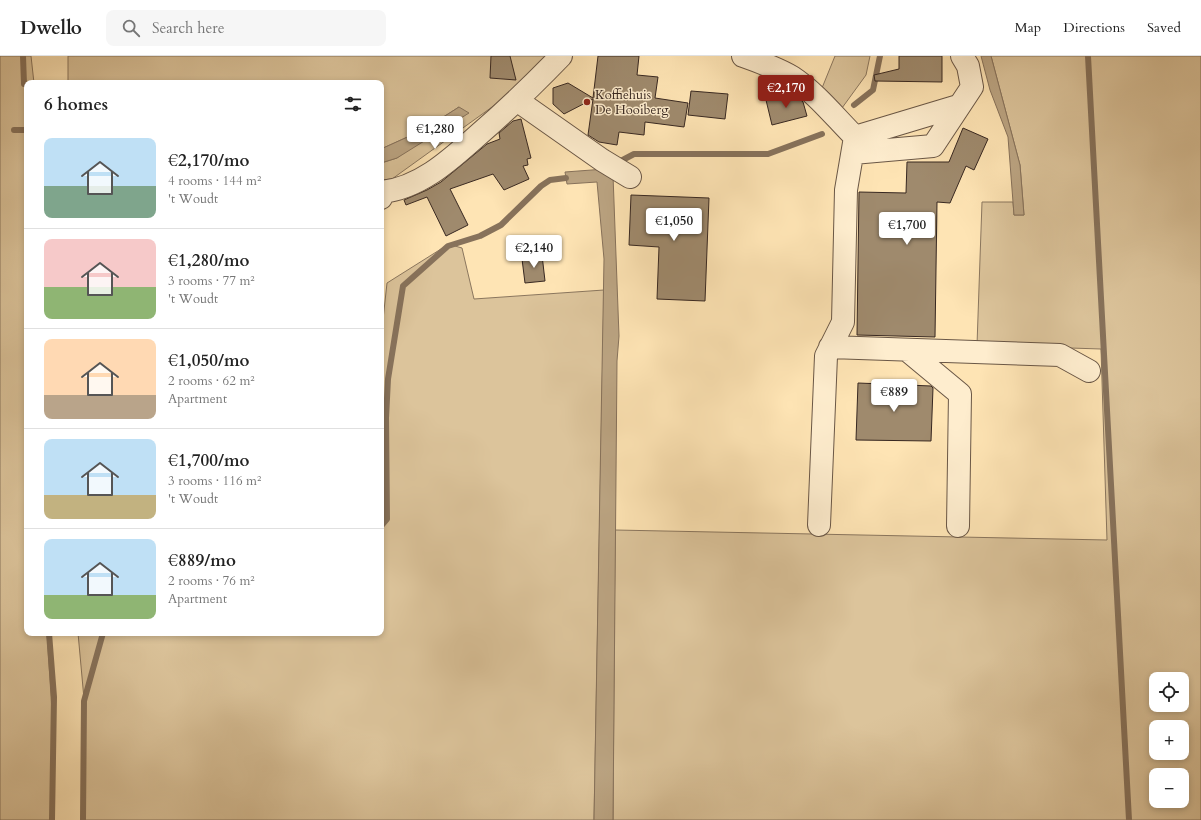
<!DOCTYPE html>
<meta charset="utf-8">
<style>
body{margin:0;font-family:Cardo,serif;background:#f6f6f6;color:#222;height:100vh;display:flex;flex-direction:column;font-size:15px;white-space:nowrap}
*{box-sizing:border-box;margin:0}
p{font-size:13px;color:#767676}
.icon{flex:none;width:22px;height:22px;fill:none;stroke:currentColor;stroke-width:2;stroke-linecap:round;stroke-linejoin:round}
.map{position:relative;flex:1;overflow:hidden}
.panel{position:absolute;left:24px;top:24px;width:360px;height:556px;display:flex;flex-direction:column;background:#fff;border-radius:8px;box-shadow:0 2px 6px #0003}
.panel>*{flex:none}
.tools{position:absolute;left:1149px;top:616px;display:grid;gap:8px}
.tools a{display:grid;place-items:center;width:40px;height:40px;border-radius:8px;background:#fff;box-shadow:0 2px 6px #0003;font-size:20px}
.price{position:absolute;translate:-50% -34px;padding:0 9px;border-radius:4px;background:#fff;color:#222;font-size:13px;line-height:26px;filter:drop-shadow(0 1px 2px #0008)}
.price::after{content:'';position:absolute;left:50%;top:24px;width:12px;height:9px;margin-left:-6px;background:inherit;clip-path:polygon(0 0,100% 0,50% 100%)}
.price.current{background:#8f2418;color:#fff}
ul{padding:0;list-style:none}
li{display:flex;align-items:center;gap:12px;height:100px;padding:0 20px}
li+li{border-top:1px solid #e0e0e0}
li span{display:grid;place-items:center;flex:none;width:112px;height:80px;border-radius:8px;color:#555}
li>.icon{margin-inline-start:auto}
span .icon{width:48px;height:48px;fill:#fffc;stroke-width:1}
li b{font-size:17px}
h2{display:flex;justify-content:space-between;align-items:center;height:48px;padding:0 20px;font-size:17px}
header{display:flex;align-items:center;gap:24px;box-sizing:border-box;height:56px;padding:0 20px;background:#fff;border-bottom:1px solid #e0e0e0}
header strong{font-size:19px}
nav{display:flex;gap:22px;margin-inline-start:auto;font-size:14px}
.search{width:280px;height:36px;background:#f6f6f6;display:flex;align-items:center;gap:10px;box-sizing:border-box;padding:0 14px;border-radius:8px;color:#767676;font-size:15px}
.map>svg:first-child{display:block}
</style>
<header>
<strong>Dwello</strong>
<div class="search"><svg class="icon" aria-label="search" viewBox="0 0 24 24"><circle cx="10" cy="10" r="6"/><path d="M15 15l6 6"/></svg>Search here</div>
<nav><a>Map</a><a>Directions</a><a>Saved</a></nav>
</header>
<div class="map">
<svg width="1201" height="764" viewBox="0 0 1201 764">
<rect width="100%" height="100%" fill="#fee4b4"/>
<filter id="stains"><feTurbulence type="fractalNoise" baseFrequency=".005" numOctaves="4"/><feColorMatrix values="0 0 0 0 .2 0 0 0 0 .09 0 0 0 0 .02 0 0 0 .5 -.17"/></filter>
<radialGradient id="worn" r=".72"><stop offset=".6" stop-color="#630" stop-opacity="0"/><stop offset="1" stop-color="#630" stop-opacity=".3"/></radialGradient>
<path fill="#dcc49b" stroke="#8a765e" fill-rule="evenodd" d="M 0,0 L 31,0 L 34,27 L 27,27 L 27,577 L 47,577 L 54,687 L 52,764 L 0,764 Z
M 68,0 L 548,0 L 499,46 L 392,123 L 381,124 L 381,107 L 397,102 L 459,51 L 423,74 L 381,93 L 381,27 L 68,27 Z
M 835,0 L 870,0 L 866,19 L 842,52 L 822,32 Z
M 991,0 L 1201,0 L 1201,764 L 613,764 L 615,474 L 1107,484 L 1101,293 L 977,289 L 982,146 L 1013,146 L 1014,159 L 1024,159 L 1020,109 ZM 1156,623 L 1182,623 L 1182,649 L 1156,649 ZM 1156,671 L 1182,671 L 1182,697 L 1156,697 ZM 1156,719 L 1182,719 L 1182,745 L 1156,745 Z
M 455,190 L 462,192 L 474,243 L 604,234 L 594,764 L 85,764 L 85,654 L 78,577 L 381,577 L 381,282 L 387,227 L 441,193 Z"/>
<path fill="#bba482" stroke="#87725b" d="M 981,0 L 991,0 L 1020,109 L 1024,159 L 1014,159 L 1008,81 L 990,34 Z
M 459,51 L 469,57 L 397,102 L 381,107 L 381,93 L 423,74 Z
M 605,113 L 613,119 L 619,280 L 617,305 L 613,764 L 594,764 L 604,203 L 597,126 L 567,128 L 565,116 Z"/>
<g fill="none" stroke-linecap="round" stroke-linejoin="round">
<path stroke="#87725b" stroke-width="6" d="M 23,0 L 24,28
M 1088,0 C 1104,255 1113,509 1129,764
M 854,49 L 873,34 L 880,0
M 14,74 L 27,74
M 615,108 L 634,98 L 768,98 L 822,78
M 381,470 L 387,463 L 386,362 L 388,323 L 403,230 L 448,190 L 480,180 L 501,169 L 541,130 L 550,124 L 566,122
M 49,577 L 54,641 L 52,764
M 83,764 L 84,645 L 103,577"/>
</g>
<path fill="#9f8a6d" stroke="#382821" d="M 491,0 L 510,0 L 516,24 L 490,22 Z
M 598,0 L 639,0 L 637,19 L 658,21 L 655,42 L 688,47 L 684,71 L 645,66 L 644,79 L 619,76 L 617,89 L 599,86 L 588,79 L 593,43 L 564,58 L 553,48 L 553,32 L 568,27 L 593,42 Z
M 899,0 L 942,0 L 942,26 L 875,25 L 874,19 L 899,13 Z
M 691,35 L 728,38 L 725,63 L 688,59 Z
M 794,38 L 803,46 L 807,60 L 772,69 L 766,44 Z
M 521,63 L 531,102 L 527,103 L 528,109 L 523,110 L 529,123 L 504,134 L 493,118 L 450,133 L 468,169 L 446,180 L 427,141 L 406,149 L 404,144 L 427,134 L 441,126 L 487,88 L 500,83 L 499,77 L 513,65 Z
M 963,72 L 988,83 L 974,114 L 966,110 L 950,147 L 937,146 L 935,281 L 857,279 L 859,136 L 906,137 L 907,106 L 949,106 Z
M 631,139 L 709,142 L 705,245 L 657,243 L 659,191 L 629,189 Z
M 542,199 L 545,225 L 525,227 L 522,203 Z
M 858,327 L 931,330 L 933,332 L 931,385 L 856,384 Z"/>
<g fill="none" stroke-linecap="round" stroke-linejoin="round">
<defs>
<path id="minor" d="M 743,0 C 760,6 777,12 792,21 C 816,37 835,61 855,81
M 518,45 L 602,104 L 630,121
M 855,81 L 958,50
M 853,97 L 933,90 L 972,31 L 968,10 L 962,0
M 381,142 L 382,136 C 420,132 450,104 477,80 C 507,54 534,28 561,0
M 830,291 L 1060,299 L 1089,315
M 907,294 L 960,338 L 958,470
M 819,469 L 826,300 L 843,266 L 846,134 L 855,81"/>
</defs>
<use href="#minor" stroke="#6a5746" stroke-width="24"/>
<use href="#minor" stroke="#feedce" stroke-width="22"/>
</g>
<circle fill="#8f2418" stroke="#feedce" stroke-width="1.5" cx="587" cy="46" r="4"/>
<g text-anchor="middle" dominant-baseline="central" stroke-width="3" stroke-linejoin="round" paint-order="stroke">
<g font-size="13" fill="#382821" stroke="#feedce" text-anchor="start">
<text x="595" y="39">Koffiehuis<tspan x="595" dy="15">De Hooiberg</tspan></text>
</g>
</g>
<rect width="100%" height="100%" filter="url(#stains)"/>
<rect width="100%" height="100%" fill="url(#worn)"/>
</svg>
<div class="tools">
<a><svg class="icon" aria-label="locate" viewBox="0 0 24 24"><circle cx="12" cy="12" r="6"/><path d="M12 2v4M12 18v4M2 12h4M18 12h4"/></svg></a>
<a>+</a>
<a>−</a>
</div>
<b class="price current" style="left:786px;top:53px">€2,170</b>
<b class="price" style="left:435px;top:94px">€1,280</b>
<b class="price" style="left:674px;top:186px">€1,050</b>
<b class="price" style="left:907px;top:190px">€1,700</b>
<b class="price" style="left:534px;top:213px">€2,140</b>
<b class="price" style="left:894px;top:357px">€889</b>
<section class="panel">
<h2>6 homes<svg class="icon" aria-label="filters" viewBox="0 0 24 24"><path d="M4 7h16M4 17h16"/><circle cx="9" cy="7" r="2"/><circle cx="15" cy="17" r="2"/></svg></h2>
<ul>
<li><span style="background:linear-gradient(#bfe0f5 60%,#7fa58c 0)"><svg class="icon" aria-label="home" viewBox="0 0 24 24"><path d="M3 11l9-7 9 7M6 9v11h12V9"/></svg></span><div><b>€2,170/mo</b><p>4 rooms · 144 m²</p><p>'t Woudt</p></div></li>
<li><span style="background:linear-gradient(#f6c9c9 60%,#8fb573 0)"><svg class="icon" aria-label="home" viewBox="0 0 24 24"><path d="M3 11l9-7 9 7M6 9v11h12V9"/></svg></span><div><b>€1,280/mo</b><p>3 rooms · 77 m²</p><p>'t Woudt</p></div></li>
<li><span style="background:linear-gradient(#ffd9b3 70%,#b9a48a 0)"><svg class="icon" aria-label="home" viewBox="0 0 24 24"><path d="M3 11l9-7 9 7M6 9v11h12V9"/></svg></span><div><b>€1,050/mo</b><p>2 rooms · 62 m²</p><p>Apartment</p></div></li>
<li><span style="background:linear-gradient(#bfe0f5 70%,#c2b280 0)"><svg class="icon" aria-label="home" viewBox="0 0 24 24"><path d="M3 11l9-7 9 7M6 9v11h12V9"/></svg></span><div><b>€1,700/mo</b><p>3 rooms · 116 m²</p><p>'t Woudt</p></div></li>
<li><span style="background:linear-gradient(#bfe0f5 70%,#8fb573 0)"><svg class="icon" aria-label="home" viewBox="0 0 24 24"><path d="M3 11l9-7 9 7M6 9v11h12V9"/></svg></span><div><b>€889/mo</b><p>2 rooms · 76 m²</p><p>Apartment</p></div></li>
</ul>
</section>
</div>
